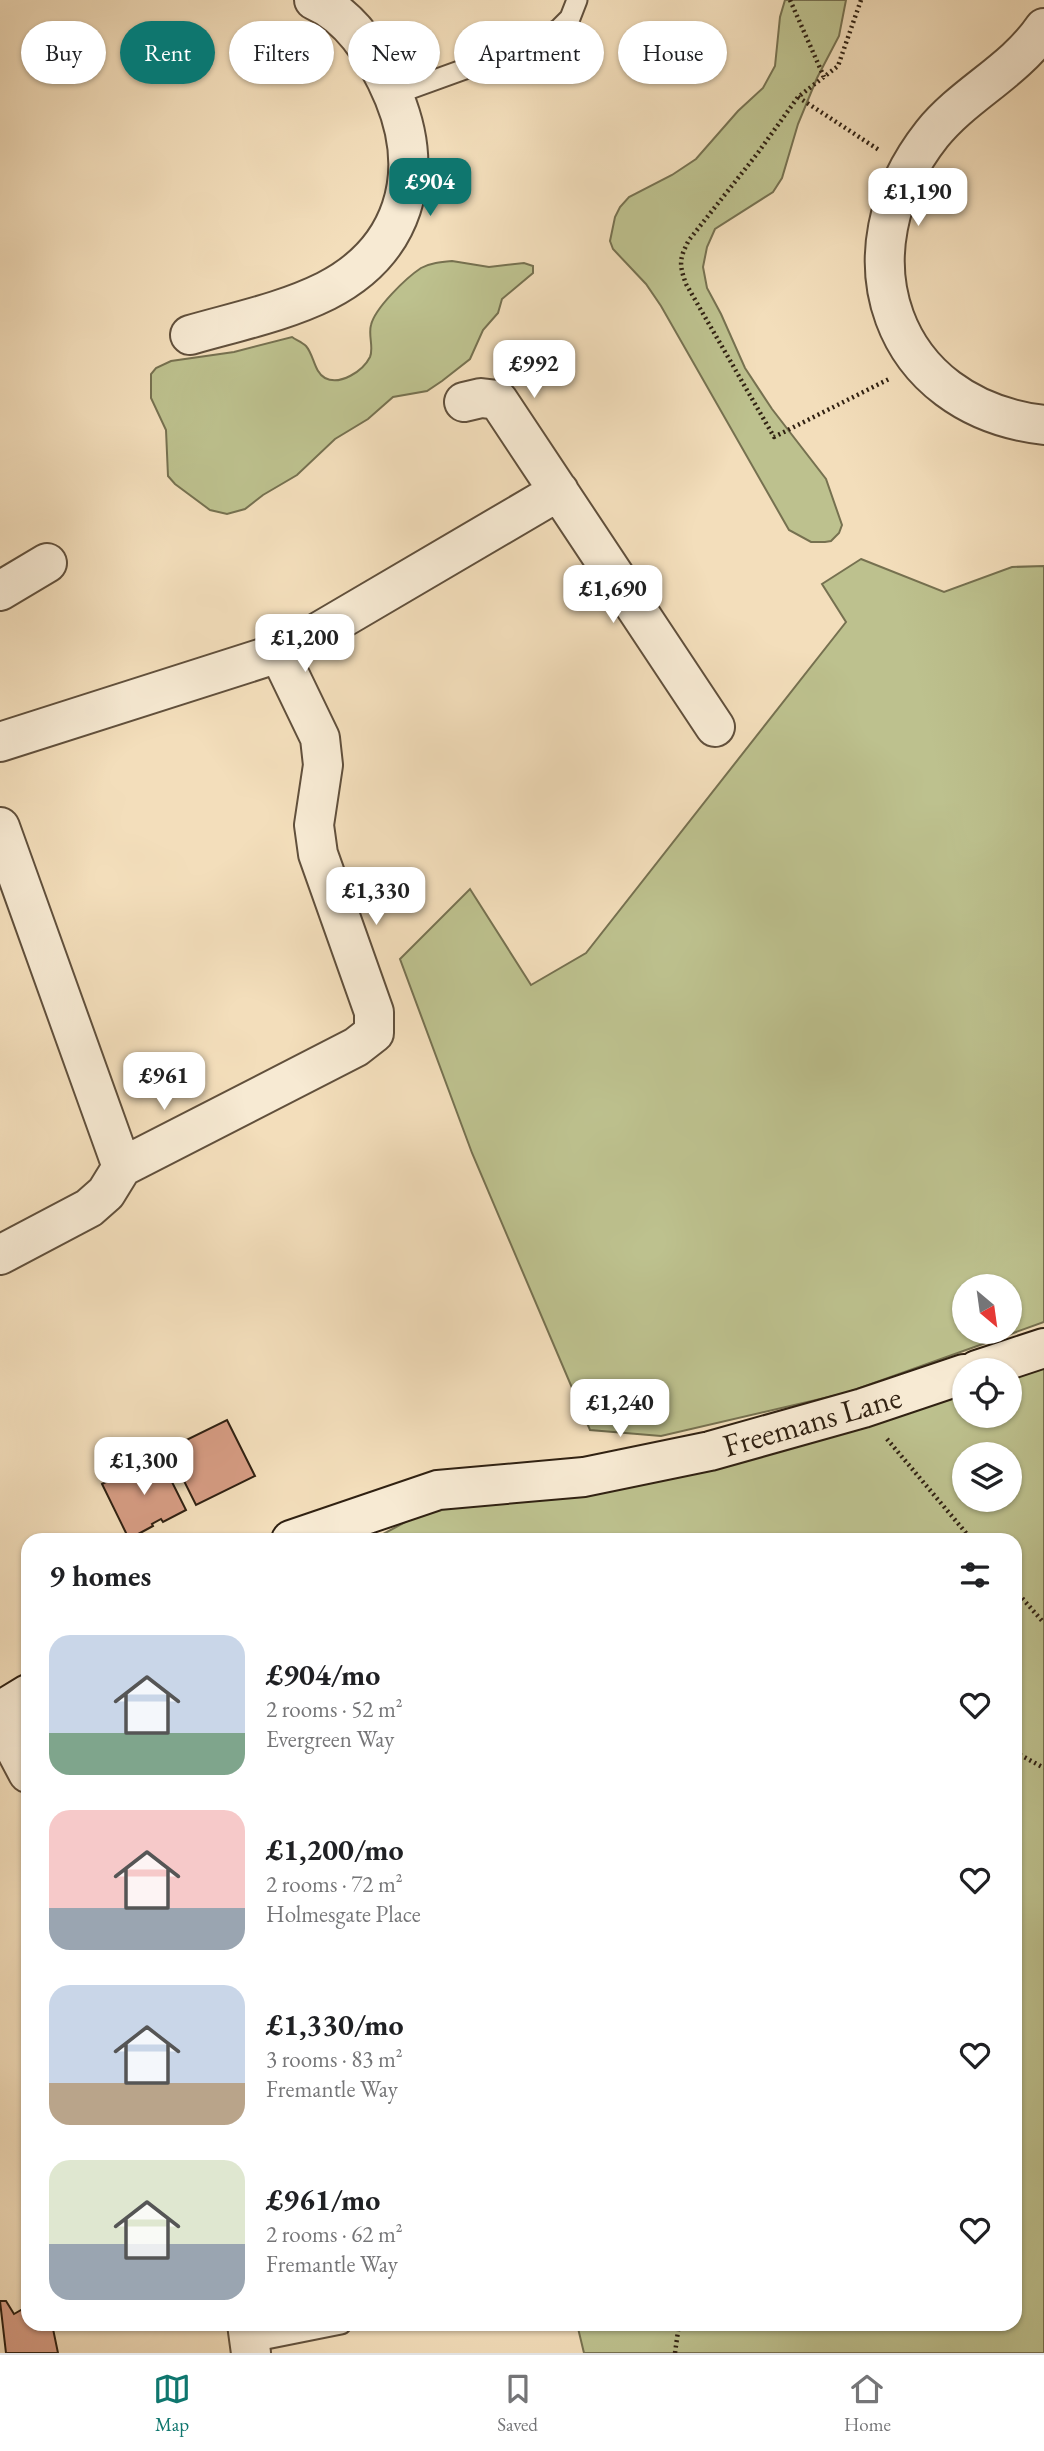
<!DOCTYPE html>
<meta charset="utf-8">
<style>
body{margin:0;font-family:"EB Garamond",serif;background:#f2f2f2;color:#202124;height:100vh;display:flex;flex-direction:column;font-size:26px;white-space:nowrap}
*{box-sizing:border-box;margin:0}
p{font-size:23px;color:#757577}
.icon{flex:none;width:38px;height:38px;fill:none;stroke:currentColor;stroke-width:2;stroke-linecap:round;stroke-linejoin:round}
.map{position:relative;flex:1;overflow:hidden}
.sheet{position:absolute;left:21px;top:1533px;width:1001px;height:798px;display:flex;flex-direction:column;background:#fff;border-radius:21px;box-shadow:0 2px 5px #0004}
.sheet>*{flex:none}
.top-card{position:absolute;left:21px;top:21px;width:1003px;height:63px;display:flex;gap:14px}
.needle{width:46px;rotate:151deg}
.fabs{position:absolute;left:952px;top:1274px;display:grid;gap:14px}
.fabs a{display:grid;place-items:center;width:70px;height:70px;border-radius:50%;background:#fff;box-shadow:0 2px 5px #0004;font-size:35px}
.price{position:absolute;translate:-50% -60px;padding:0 16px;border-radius:14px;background:#fff;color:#222;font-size:23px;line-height:46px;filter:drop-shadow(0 2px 4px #0008)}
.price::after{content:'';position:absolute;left:50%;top:42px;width:21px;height:16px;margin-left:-10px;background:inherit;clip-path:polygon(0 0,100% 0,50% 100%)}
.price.on{background:#0f766e;color:#fff}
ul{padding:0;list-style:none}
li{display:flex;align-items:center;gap:21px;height:175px;padding:0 28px}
li span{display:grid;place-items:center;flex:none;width:196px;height:140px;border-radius:21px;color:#555}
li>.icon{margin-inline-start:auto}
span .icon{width:84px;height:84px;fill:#fffc;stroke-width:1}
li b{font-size:30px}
h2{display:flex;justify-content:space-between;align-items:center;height:84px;padding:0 28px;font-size:30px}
.tag{padding:0 24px;border-radius:32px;background:#fff;box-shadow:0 2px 5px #0004;font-size:24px;line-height:63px}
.tag.on{background:#0f766e;color:#fff}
.dock{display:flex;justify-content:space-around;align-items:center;height:98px;border-top:2px solid #e0e0e0;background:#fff;font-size:19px;color:#757577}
.dock a{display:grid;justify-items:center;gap:4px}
.dock .on{color:#0f766e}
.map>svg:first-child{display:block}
</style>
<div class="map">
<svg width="1044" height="2353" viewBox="0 0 1044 2353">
<rect width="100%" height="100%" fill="#f3debb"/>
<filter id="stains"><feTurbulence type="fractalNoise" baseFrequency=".00286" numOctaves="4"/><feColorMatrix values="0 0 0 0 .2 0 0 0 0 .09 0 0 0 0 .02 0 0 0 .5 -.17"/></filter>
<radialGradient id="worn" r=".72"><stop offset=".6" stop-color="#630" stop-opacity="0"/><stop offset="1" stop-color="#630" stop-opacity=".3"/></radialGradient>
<path fill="#bdc18e" stroke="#767150" stroke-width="2" fill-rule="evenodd" d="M 785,0 L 846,0 L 839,36 L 817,78 L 798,124 L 782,178 L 773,192 L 715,229 L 707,247 L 703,267 L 707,288 L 721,314 L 745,368 L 772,409 L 826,479 L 842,525 L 839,533 L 831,541 L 825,542 L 811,542 L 789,530 L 661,306 L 646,284 L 613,249 L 610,241 L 615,217 L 620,207 L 629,197 L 672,175 L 696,159 L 738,111 L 763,88 L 775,66 L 780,17 Z
M 452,261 L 489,267 L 524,263 L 533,266 L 533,273 L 502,299 L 498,313 L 483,330 L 470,359 L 442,381 L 427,391 L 393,397 L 368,419 L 335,439 L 297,475 L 263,495 L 245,509 L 227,514 L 210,510 L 175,484 L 168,476 L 166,430 L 151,398 L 151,374 L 156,368 L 171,361 L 234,352 L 292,337 C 296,340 302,342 306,346 C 314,355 314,372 325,378 C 340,386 363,371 370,357 C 374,348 368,335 371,325 C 375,308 406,278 421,268 C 430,263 441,262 452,261 Z
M 861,559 L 944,592 L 1012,567 L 1044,566 L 1044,1322 L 846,1393 L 661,1436 L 590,1430 L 472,1153 L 400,959 L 470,889 L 531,985 L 586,953 L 846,622 L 822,584 ZM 964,1286 L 1010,1286 L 1010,1332 L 964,1332 Z
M 1044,1367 L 1044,2353 L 584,2353 L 577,2324 L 1015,2324 L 1015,1540 L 372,1540 L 439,1504 L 964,1392 L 964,1416 L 1010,1416 L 1010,1378 ZM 964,1454 L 1010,1454 L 1010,1500 L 964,1500 Z"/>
<path fill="#d69c83" stroke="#302112" stroke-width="2" d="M 227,1420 L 255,1476 L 196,1505 L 168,1449 Z
M 159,1456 L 186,1510 L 163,1522 L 161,1519 L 152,1524 L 153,1526 L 129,1539 L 102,1484 Z
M 0,2301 L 6,2301 L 14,2314 L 28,2306 L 28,2324 L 52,2324 L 58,2353 L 6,2353 Z"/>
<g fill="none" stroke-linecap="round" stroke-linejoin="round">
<defs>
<path id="lane" d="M 393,95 L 537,43 L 559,29 L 570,18 L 577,0
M 251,2342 L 341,2324"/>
<path id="street" d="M 1044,28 C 1014,72 964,94 932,134 C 838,253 889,407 1044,425
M 190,335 C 235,322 284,312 326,291 C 404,251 426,175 394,97 C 378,59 353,17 314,0
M 464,402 L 481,398 L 498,400 L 715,727
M 0,591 L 47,563
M 0,742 L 288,650 L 559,491
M 0,827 L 122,1167
M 0,1255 L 89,1208 L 106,1193 L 122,1167 L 356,1047 L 374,1033 L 374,1012 L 318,854 L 314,825 L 323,765 L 320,738 L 279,653
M 0,1720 L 28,1773
M 247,2324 L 251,2353"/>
<path id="secondary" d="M 977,1370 L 1044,1348
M 291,1540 L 438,1490 L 584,1477 L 710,1451 L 863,1408 L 964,1374
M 0,1711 L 28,1694"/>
</defs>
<use href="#lane" stroke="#61503c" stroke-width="23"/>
<use href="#street" stroke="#61503c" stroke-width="42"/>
<use href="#secondary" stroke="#302112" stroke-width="42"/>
<path stroke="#302112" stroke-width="4.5" stroke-dasharray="2 3.5" stroke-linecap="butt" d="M 790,0 L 824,77
M 861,0 L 838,66 L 798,97 L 757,154 L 689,240 C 679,259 679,264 686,284 L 774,437 L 889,379
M 798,97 L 879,150
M 887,1439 L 972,1540
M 1015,1590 L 1044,1623
M 1015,1752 L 1044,1768
M 675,2353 L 679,2324"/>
<use href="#lane" stroke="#f7ead3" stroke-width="19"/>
<use href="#street" stroke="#f7ead3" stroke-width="38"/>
<use href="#secondary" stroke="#f7ead3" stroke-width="38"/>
</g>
<g text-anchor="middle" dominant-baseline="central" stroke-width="6" stroke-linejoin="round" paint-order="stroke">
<g font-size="32" fill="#302112" stroke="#f7ead3">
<text transform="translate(812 1421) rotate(-16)">Freemans Lane</text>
</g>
</g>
<rect width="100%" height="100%" filter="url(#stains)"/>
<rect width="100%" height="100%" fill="url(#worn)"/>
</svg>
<div class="fabs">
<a><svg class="needle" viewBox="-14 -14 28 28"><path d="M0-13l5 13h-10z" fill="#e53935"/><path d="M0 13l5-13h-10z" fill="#757577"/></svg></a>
<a><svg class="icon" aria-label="locate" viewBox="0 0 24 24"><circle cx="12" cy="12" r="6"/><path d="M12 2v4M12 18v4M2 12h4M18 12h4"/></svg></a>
<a><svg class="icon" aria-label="layers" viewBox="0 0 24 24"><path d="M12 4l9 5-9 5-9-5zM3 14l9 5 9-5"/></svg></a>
</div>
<b class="price on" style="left:430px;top:218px">£904</b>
<b class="price" style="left:918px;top:228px">£1,190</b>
<b class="price" style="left:534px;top:400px">£992</b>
<b class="price" style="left:613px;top:625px">£1,690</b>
<b class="price" style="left:305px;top:674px">£1,200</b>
<b class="price" style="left:376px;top:927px">£1,330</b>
<b class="price" style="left:164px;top:1112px">£961</b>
<b class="price" style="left:620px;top:1439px">£1,240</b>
<b class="price" style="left:144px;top:1497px">£1,300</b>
<div class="top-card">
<a class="tag">Buy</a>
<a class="tag on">Rent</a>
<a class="tag">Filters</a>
<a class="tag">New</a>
<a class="tag">Apartment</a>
<a class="tag">House</a>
</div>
<section class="sheet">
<h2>9 homes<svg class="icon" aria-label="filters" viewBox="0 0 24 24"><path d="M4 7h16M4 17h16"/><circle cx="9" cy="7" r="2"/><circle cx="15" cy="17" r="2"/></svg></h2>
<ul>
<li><span style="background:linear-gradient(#c9d6e8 70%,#7fa58c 0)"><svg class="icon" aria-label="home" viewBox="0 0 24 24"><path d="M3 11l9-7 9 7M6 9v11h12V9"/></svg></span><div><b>£904/mo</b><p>2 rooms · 52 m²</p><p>Evergreen Way</p></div><svg class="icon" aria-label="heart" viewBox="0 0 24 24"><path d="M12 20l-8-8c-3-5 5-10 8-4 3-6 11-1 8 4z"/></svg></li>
<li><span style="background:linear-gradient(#f6c9c9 70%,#9aa5b1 0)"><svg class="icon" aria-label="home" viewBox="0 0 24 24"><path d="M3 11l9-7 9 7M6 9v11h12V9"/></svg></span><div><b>£1,200/mo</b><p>2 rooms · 72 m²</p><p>Holmesgate Place</p></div><svg class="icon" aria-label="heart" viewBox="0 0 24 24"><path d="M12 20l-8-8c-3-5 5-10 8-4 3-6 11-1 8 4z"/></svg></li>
<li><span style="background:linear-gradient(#c9d6e8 70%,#b9a48a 0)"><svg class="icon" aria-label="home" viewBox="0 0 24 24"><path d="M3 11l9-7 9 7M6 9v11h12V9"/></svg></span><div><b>£1,330/mo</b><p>3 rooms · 83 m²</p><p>Fremantle Way</p></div><svg class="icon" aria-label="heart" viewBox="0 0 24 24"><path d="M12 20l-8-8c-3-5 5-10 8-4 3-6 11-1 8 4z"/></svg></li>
<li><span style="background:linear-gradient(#dfe7d0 60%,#9aa5b1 0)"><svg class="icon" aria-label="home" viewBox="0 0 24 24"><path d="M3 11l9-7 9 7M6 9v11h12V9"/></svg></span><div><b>£961/mo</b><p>2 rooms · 62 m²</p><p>Fremantle Way</p></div><svg class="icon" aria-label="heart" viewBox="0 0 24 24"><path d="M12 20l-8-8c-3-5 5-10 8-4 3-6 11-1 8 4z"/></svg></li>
</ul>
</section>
</div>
<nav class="dock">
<a class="on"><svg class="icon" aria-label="map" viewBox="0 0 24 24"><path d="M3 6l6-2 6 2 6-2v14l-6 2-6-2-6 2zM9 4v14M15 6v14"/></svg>Map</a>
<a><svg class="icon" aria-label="saved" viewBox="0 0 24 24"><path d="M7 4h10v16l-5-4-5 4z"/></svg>Saved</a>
<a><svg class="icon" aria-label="home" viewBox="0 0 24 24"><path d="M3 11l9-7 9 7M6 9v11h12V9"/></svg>Home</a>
</nav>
